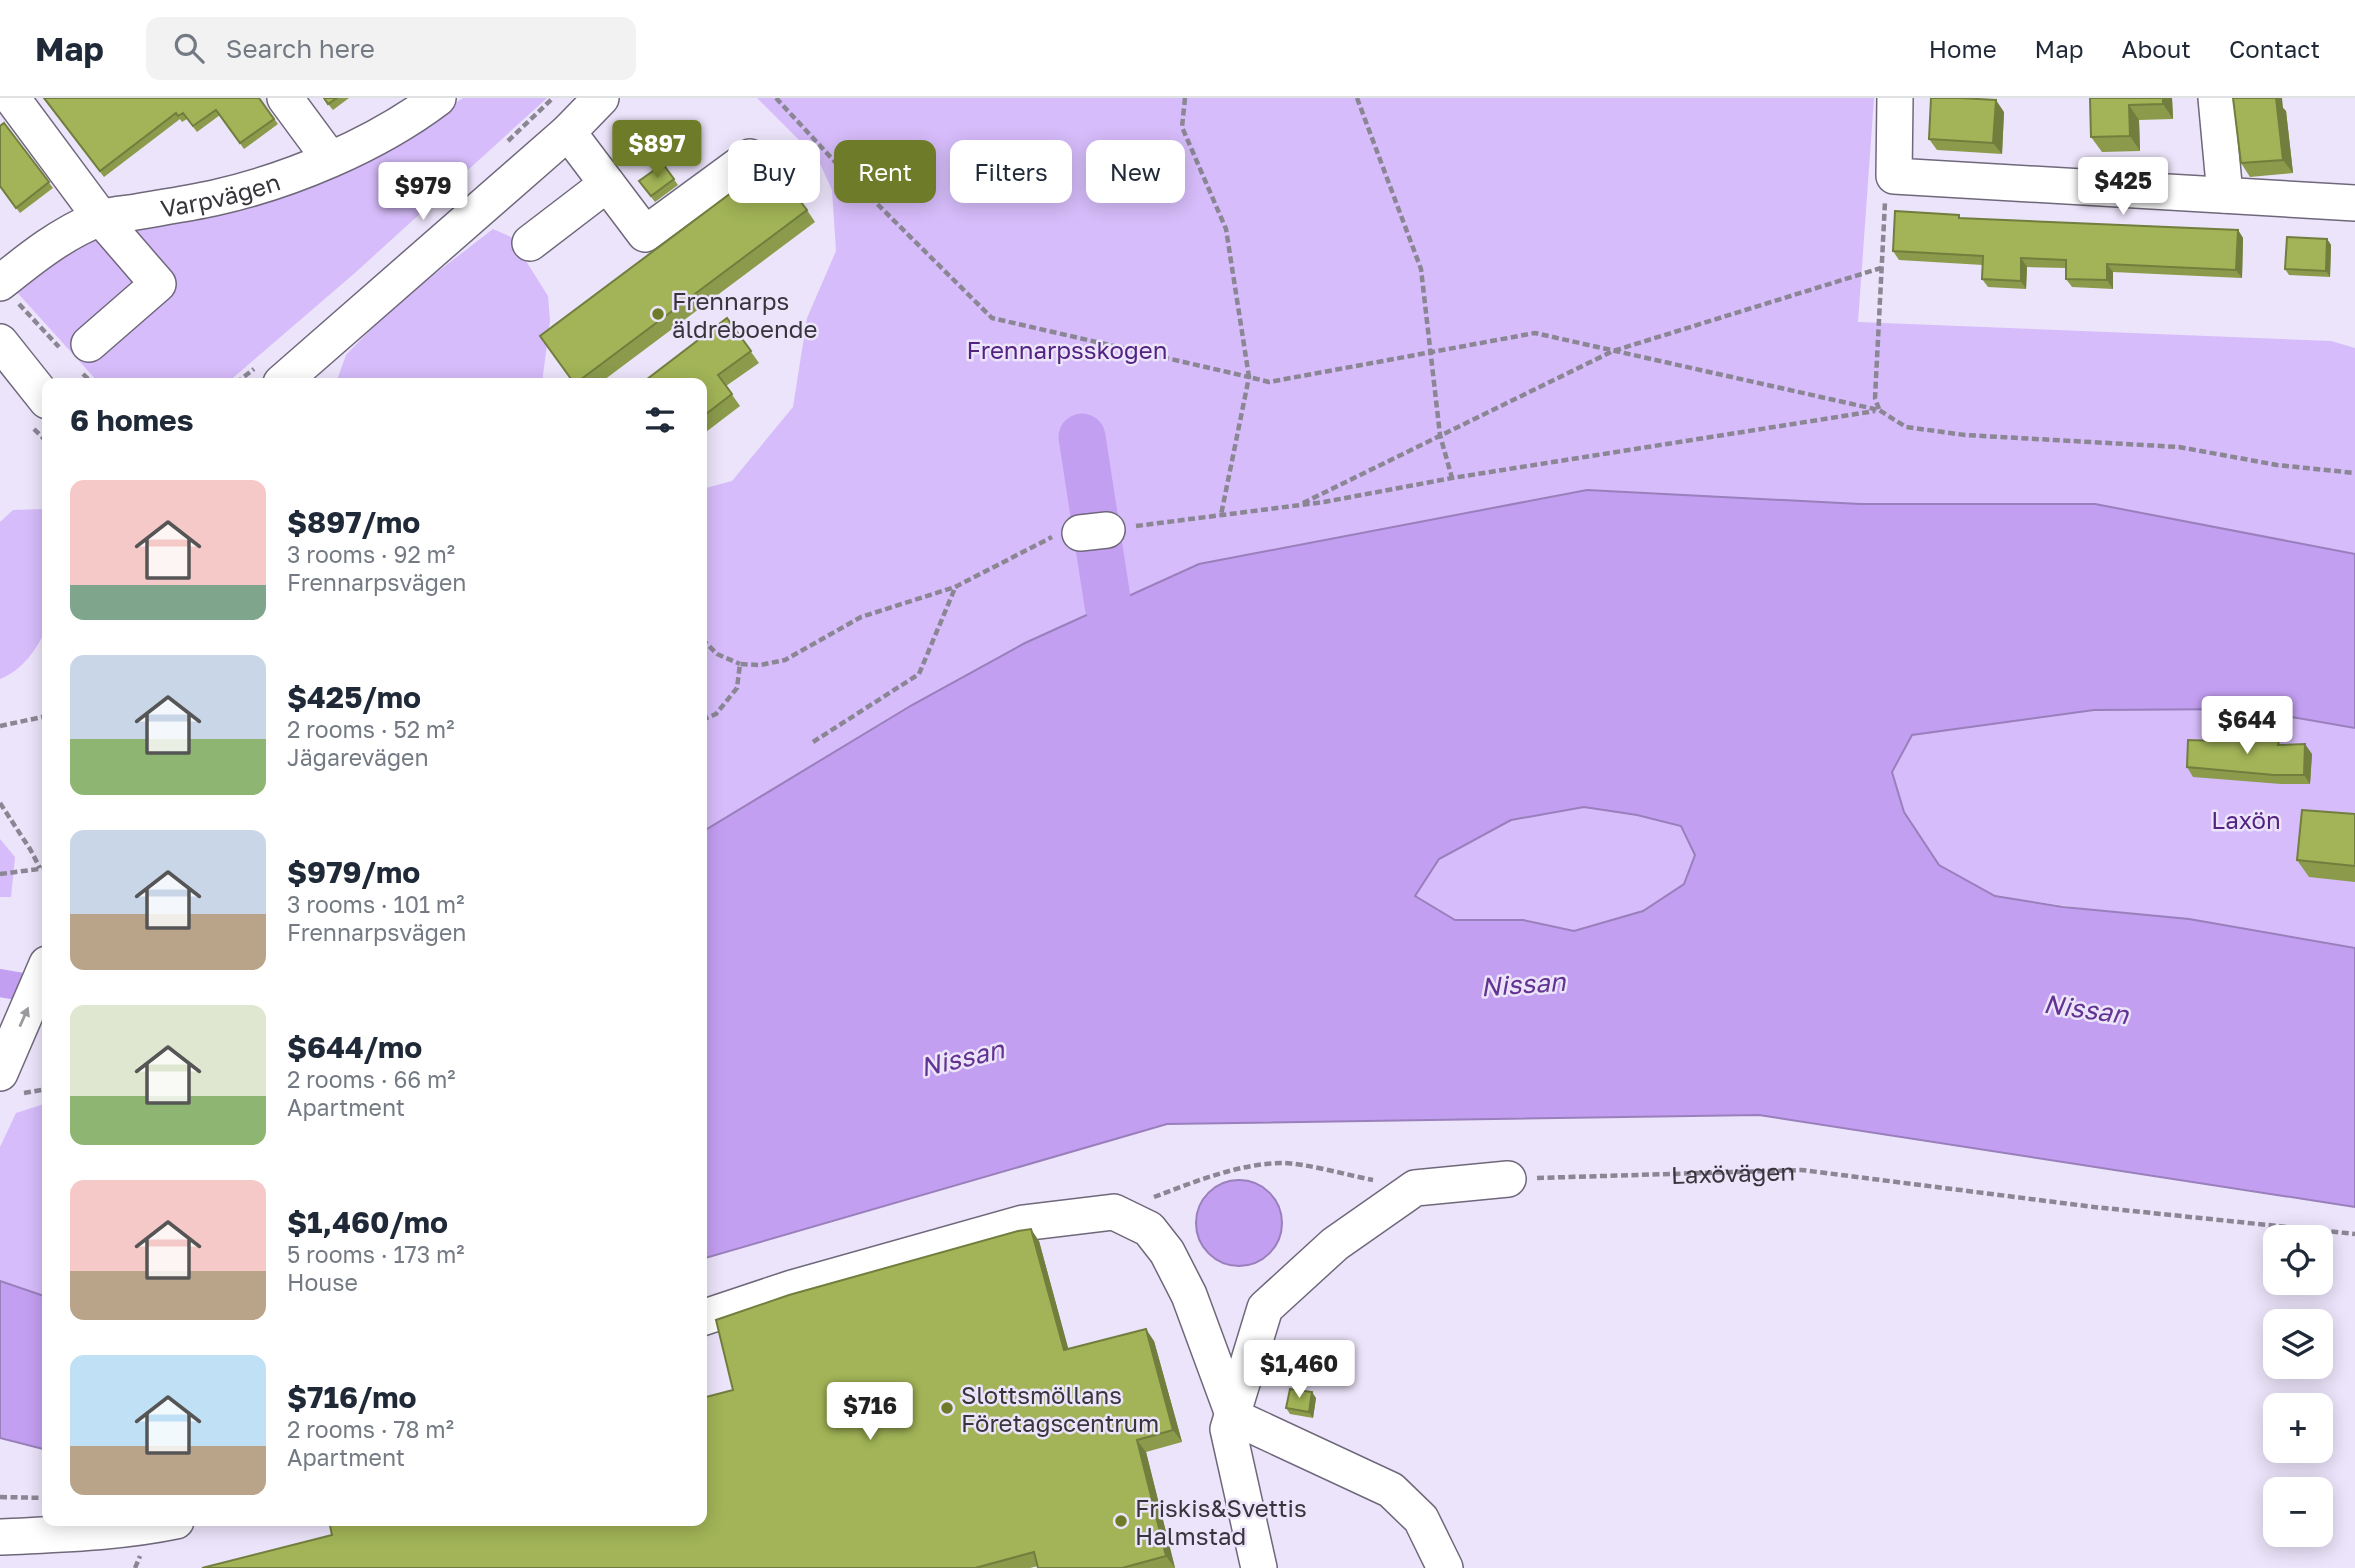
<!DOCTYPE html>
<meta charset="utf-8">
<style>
body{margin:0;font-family:"Golos Text",sans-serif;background:#f2f2f3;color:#1f2937;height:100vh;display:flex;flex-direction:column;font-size:26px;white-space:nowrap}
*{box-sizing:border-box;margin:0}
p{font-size:23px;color:#747a83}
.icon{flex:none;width:38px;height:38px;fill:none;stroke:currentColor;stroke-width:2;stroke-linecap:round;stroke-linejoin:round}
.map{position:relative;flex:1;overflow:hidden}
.details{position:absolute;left:42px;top:280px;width:665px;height:1148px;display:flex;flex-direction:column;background:#fff;border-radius:14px;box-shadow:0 4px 18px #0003}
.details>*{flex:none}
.top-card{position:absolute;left:728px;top:42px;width:665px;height:63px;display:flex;gap:14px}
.tools{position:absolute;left:2263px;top:1127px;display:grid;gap:14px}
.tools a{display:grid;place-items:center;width:70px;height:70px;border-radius:14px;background:#fff;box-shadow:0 4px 18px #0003;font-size:35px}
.price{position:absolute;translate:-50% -60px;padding:0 16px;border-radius:7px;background:#fff;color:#222;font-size:23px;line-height:46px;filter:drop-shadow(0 2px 4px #0008)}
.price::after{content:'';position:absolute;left:50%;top:42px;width:21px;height:16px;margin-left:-10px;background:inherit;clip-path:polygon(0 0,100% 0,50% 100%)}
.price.current{background:#6e7c29;color:#fff}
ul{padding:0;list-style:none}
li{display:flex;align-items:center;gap:21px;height:175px;padding:0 28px}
li span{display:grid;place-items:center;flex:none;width:196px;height:140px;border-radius:14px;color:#555}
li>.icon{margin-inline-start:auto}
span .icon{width:84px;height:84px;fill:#fffc;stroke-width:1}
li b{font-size:30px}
h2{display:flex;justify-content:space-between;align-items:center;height:84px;padding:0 28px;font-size:30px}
.chip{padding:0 24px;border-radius:14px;background:#fff;box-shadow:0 4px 18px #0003;font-size:24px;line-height:63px}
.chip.current{background:#6e7c29;color:#fff}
header{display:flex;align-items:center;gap:42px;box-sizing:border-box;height:98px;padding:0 35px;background:#fff;border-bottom:2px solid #e0e1e3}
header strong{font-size:33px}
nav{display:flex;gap:38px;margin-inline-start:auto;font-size:24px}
.search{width:490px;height:63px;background:#f2f2f3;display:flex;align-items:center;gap:18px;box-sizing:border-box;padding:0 24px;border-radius:14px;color:#747a83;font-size:26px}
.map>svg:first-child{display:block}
</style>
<header>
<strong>Map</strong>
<div class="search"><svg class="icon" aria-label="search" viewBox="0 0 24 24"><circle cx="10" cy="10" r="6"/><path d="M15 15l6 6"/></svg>Search here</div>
<nav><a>Home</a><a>Map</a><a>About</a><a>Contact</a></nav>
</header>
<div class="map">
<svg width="2355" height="1470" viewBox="0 0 2355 1470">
<rect width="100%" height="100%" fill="#ece4fa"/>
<path fill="#d6bcfa" d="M 463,0 L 547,0 L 356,174 L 227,285 L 99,285 L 14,191 L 78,146 L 387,48 Z
M 757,0 L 1874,0 L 1858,224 L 2331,243 L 2355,250 L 2355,456 L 2095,406 L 1860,406 L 1587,392 L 1199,466 L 1025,545 L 912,607 L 702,734 L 702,391 L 732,383 L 793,309 L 807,220 L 836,153 L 832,92 L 818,61 Z
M 493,131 L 511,139 L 548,198 L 550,223 L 542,285 L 336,285 L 346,257 L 392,209 Z
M 44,411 L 47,413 L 47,529 C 38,550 22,573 0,581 L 0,424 L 13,412 Z
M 2246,611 L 2355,630 L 2355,850 L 2305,841 L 1995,798 L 1939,767 L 1904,714 L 1892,674 L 1912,637 L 2094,612 Z
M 1584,709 L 1637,717 L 1681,728 L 1695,757 L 1684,786 L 1643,813 L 1574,833 L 1523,822 L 1455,822 L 1415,798 L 1439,761 L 1511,722 Z
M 0,741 L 15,759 L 11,799 L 0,799 Z
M 47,1005 L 47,1199 L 0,1183 L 0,1049 L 16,1015 Z"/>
<path fill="#c39ff1" stroke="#997fbb" stroke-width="2" fill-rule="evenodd" d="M 1587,392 L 1860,406 L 2095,406 L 2355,456 L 2355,630 L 2246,611 L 2094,612 L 1912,637 L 1892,674 L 1904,714 L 1939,767 L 1995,798 L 2063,809 L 2189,821 L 2355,850 L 2355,1109 L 1759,1017 L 1167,1026 L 702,1161 L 702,734 L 912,607 L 1025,545 L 1199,466 ZM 1584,709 L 1637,717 L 1681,728 L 1695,757 L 1684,786 L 1643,813 L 1574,833 L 1523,822 L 1455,822 L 1415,798 L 1439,761 L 1511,722 Z
M1196 1125a43 43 0 1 1 86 0a43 43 0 1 1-86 0Z
M 0,1183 L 47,1199 L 47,1352 L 0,1340 Z"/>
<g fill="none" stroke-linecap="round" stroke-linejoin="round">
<path stroke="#c39ff1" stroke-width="28" d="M 0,885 L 47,893"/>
<path stroke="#c39ff1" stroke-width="47" d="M 1082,339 L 1108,507"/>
<defs>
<g id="minor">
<path d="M 12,0 L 101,120 L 158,186 L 89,246"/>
<path d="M 285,0 L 330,61"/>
<path d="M 1895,0 L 1894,78 L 2355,105"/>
<path d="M 2216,0 L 2225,97"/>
<path d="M 568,34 L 645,136 L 750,59"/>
<path d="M 530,145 L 607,86"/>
<path id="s2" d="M 0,185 C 31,160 61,136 98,121 C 108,117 120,116 130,115 C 158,110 186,106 214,100 C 290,83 376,47 438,0"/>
<path d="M 0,244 L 47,303"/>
<path d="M 281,285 L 568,34 L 601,0"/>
<path d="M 1080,435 L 1107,432"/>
<path d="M 0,975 L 47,866"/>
<path d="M 702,1220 L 792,1190 L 1023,1125 L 1114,1114 L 1149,1131 L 1167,1154 L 1189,1197 L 1234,1319 L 1391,1392 L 1421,1421 L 1445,1470"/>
<path d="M 2,1439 C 60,1436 119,1435 176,1423"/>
<path d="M 1259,1470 L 1228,1331 L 1265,1210 L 1335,1146 L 1415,1090 L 1508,1081"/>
</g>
</defs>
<use href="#minor" stroke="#6f687b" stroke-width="38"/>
<g stroke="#8b8694" stroke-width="4.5" stroke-dasharray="7 3.5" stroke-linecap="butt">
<path d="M 776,0 L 837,66 L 992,220 L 1249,279 L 1221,417"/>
<path d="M 1185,0 L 1182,29 L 1226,131 L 1249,279 L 1269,284 L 1535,235 L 1879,312 L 1906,329 L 1965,337 L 2179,349 L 2277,367 L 2355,375"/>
<path d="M 1357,0 L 1421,171 L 1440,337 L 1452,380"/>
<path d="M 508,43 L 553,0"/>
<path d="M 19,206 L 59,249"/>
<path d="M 83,276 L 92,285"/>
<path d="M 236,285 L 254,271"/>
<path d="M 1879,311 L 1875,300 L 1885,104"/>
<path d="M 34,331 L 47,344"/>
<path d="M 1303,405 L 1613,253 L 1881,170"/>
<path d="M 1136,428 L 1324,404 L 1452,380 L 1875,313"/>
<path d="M 702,541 L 717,556 L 740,566"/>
<path d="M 702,622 L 716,616 L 737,590 L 740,566 L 760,567 L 785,562 L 861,519 L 955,489 L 1052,439"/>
<path d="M 0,628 L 47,618"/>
<path d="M 813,644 L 919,576 L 955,490"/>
<path d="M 0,705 L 30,751 L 40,770"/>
<path d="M 0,776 L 47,770"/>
<path d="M 24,995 L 47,991"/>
<path id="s1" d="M 1537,1080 L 1802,1072 L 2094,1109 L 2355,1136"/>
<path d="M 1154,1099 C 1194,1084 1237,1066 1281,1065 C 1305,1065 1347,1077 1373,1082"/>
<path d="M 0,1399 L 47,1400"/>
<path d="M 135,1470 L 140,1458"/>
</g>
<use href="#minor" stroke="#fff" stroke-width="35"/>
</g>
<path fill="#8b9b4b" d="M 43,0 L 259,0 L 278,26 L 244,51 L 220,17 L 197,34 L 187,21 L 182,24 L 180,21 L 104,79 Z
M 323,0 L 349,0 L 333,12 Z
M 2090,0 L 2172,0 L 2173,21 L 2139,22 L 2140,53 L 2102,54 L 2091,39 Z
M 2283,10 L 2286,13 L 2293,75 L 2250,79 L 2241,65 Z
M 2004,14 L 2002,56 L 1937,52 L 1929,41 Z
M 4,25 L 53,90 L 20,115 L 0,89 Z
M 663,66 L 678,87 L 655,104 L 639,83 Z
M 807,112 L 815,124 L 600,285 L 574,285 Z
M 1961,120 L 2238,132 L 2243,140 L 2242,180 L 2113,174 L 2113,191 L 2072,189 L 2066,181 L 2066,170 L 2027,169 L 2026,191 L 1988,189 L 1982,181 L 1983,167 L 1899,162 L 1893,153 Z
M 2327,141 L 2331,147 L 2330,179 L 2289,177 L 2285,171 Z
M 727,220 L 759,265 L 726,288 L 740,308 L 702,337 L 702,285 Z
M 2282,647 L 2312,656 L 2310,686 L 2281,686 L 2193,679 L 2187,669 Z
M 2355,716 L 2355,784 L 2309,779 L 2297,762 Z
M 1039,1143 L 1068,1251 L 1154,1243 L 1182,1344 L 1146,1354 L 1175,1470 L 1038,1470 L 1038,1468 L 1030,1470 L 202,1470 L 332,1437 L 733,1292 Z
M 1316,1300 L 1313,1320 L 1290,1316 L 1286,1310 Z"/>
<path fill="#717e3d" d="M 2163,0 L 2172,0 L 2173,21 L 2163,6 Z
M 2274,0 L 2282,0 L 2283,10 L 2286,13 L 2293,75 L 2283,62 Z
M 1996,2 L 2004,14 L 2002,56 L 1993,45 Z
M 2129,7 L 2139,22 L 2140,53 L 2130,38 Z
M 2238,132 L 2243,140 L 2242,180 L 2236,172 Z
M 2327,141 L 2331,147 L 2330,179 L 2326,173 Z
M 2021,160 L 2027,169 L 2026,191 L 2021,183 Z
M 2107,166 L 2113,174 L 2113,191 L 2107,182 Z
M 2305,646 L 2312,656 L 2310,686 L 2304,677 Z
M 1031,1131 L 1039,1143 L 1072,1264 L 1064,1252 Z
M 1146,1231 L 1154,1243 L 1182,1344 L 1173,1332 Z
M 1312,1294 L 1316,1300 L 1313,1320 L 1309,1314 Z
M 1137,1342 L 1146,1354 L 1175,1470 L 1166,1458 Z"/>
<path fill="#a2b457" stroke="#717e3d" stroke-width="2" d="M 44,0 L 259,0 L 274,21 L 240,45 L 216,12 L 193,28 L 183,15 L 178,18 L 176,15 L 100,73 Z
M 324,0 L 337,0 L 328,6 Z
M 1931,0 L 1960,0 L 1996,2 L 1993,45 L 1929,41 Z
M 2090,0 L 2163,0 L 2163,6 L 2129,7 L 2130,38 L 2091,39 Z
M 2233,0 L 2276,0 L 2283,62 L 2241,65 Z
M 4,25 L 49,84 L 16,110 L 0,88 L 0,28 Z
M 771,65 L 807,112 L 576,285 L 574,285 L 540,238 Z
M 663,66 L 674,81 L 651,98 L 639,83 Z
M 1895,113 L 1959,117 L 1959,120 L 2238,132 L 2236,172 L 2107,166 L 2107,182 L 2066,181 L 2066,162 L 2021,160 L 2021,183 L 1982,181 L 1983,158 L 1893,153 Z
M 2287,139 L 2327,141 L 2326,173 L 2285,171 Z
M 727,220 L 751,253 L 718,277 L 732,296 L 702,319 L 702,285 L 642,285 Z
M 2217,639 L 2279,643 L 2278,647 L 2305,646 L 2304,677 L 2274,677 L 2187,669 L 2188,642 L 2217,643 Z
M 2302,712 L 2355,716 L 2355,768 L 2297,762 Z
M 1031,1131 L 1064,1252 L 1146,1231 L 1173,1332 L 1137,1342 L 1166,1458 L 1122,1470 L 1038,1470 L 1034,1454 L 975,1470 L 202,1470 L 332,1437 L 329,1423 L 702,1423 L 702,1300 L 733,1292 L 716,1222 L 789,1197 L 1018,1133 Z
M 1290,1291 L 1312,1294 L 1309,1314 L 1286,1310 Z"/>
<defs><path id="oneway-solid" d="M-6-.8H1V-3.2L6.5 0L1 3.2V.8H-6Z" transform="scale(1.75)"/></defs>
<use fill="#9b9a9e" href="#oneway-solid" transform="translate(24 919) rotate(-66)"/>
<g fill="#6e7c29" stroke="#ece4fa" stroke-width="2.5">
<circle cx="658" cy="216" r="7"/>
<circle cx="947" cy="1310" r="7"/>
<circle cx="1121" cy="1423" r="7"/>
</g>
<g text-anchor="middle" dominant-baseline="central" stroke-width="5" stroke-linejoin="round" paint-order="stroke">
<g font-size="24" fill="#37343c" stroke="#ece4fa">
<text stroke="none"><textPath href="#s2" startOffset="242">Varpvägen</textPath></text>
<text stroke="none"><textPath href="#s1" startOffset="196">Laxövägen</textPath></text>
</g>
<g font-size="24" fill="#37343c" stroke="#ece4fa" text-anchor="start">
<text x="672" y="202">Frennarps<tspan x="672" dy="28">äldreboende</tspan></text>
<text x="961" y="1296">Slottsmöllans<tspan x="961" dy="28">Företagscentrum</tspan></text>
<text x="1135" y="1409">Friskis&amp;Svettis<tspan x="1135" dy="28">Halmstad</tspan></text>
</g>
<g font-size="24" fill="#532381" stroke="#ece4fa">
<text x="1067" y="251">Frennarpsskogen</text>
<text x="2246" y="721">Laxön</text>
</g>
<g font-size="26" font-style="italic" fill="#623391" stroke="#ece4fa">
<text transform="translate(1523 886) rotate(-4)">Nissan</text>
<text transform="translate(2086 911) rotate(8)">Nissan</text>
<text transform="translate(962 960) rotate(-13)">Nissan</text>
</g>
</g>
</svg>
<div class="tools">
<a><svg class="icon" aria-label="locate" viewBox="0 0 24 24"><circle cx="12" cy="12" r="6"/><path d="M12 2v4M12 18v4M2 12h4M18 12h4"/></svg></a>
<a><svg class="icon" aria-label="layers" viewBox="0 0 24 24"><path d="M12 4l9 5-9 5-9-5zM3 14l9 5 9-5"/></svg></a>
<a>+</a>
<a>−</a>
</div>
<b class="price current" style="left:657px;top:82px">$897</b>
<b class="price" style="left:2123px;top:119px">$425</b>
<b class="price" style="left:423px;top:124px">$979</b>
<b class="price" style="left:2247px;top:658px">$644</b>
<b class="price" style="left:1299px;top:1302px">$1,460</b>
<b class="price" style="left:870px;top:1344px">$716</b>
<div class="top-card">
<a class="chip">Buy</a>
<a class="chip current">Rent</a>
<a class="chip">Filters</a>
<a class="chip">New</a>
</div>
<section class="details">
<h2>6 homes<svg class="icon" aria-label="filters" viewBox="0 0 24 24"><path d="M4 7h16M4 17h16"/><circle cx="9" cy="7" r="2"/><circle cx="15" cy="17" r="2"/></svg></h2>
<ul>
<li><span style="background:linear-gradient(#f6c9c9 75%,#7fa58c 0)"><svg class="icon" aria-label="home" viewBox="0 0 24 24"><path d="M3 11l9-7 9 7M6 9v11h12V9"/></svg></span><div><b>$897/mo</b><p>3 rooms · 92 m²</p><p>Frennarpsvägen</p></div></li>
<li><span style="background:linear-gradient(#c9d6e8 60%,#8fb573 0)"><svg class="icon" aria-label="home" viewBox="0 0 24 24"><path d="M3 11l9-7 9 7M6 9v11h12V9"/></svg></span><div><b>$425/mo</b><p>2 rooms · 52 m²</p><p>Jägarevägen</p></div></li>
<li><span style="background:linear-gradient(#c9d6e8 60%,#b9a48a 0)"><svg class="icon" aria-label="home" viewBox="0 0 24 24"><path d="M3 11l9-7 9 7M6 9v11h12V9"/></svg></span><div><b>$979/mo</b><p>3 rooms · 101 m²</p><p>Frennarpsvägen</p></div></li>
<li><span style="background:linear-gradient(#dfe7d0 65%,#8fb573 0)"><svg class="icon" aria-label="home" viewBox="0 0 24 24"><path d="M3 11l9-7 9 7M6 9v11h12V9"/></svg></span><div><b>$644/mo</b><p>2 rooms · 66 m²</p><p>Apartment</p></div></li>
<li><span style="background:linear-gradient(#f6c9c9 65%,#b9a48a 0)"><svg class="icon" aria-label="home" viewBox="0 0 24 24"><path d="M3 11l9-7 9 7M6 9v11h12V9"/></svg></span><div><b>$1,460/mo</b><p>5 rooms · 173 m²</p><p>House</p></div></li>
<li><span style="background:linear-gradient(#bfe0f5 65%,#b9a48a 0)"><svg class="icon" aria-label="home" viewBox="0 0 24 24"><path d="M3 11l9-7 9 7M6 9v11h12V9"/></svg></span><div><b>$716/mo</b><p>2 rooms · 78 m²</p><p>Apartment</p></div></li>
</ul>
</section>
</div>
